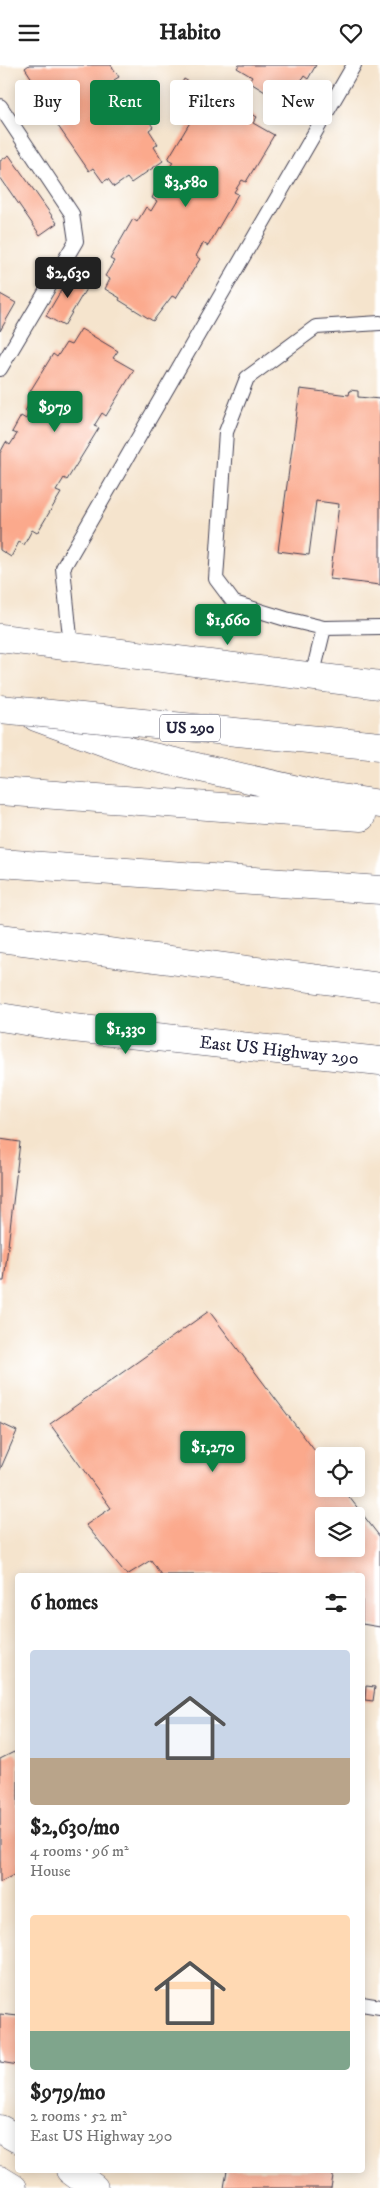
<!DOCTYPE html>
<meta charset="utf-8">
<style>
body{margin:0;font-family:"IM FELL DW Pica",serif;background:#f2f2f2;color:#222;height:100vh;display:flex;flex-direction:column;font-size:19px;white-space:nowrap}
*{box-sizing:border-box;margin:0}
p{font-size:16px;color:#767676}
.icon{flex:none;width:28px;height:28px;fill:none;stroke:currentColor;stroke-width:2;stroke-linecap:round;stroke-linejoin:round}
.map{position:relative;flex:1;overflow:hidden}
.sheet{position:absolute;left:15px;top:1508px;width:350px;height:600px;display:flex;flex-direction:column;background:#fff;border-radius:5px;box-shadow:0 2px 12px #0003}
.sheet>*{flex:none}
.top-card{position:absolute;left:15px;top:15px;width:350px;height:45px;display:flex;gap:10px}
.buttons{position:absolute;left:315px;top:1382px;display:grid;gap:10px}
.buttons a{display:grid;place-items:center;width:50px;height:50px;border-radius:5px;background:#fff;box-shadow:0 2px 12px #0003;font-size:25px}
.price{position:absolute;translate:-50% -42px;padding:0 11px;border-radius:5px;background:#0b8043;color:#fff;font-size:16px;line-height:32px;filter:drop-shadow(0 1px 2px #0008)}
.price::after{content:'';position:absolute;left:50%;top:30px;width:15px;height:11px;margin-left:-8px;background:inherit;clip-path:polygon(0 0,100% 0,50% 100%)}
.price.active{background:#222;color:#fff}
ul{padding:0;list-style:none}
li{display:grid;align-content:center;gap:10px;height:265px;padding:0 15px}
li span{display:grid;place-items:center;height:155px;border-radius:5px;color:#555}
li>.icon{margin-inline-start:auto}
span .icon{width:90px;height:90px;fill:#fffc;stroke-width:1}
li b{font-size:21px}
h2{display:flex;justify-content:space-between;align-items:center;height:60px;padding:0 15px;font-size:21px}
.tag{padding:0 18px;border-radius:5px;background:#fff;box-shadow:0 2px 12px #0003;font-size:18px;line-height:45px}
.tag.active{background:#0b8043;color:#fff}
header{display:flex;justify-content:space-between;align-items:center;height:65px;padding:0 15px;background:#fff;font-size:22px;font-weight:700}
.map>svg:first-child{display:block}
</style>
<header><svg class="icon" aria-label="menu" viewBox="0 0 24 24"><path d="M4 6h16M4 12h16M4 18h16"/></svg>Habito<svg class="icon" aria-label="heart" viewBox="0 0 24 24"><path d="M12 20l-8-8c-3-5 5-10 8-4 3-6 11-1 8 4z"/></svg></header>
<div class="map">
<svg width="380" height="2123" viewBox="0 0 380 2123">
<rect width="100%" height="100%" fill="#fff"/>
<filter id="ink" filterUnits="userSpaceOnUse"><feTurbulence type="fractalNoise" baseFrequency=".02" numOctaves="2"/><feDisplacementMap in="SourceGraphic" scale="10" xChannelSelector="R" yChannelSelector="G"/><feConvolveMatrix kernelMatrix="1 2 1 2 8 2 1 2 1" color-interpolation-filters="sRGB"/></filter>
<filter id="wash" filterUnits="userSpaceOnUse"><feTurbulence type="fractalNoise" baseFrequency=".0096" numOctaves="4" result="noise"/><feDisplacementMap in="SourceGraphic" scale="20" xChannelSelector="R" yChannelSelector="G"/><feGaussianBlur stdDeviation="1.12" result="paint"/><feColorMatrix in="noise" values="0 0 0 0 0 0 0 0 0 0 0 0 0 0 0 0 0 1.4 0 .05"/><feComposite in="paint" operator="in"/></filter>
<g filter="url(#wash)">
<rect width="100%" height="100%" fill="#f5e4cd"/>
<g id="blocks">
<path fill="#fba98c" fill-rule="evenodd" d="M 29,0 L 111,0 L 119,12 L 114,15 L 122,27 L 127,24 L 153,62 L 149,65 L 158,79 L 154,82 L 163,96 L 131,118 L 127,113 L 114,122 L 108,114 L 103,117 L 93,103 L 89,106 L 58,61 L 73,51 L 67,42 L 69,41 L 61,29 L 44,41 L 30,20 L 34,17 L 25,3 Z
M 239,0 L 316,0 L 308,14 L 304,11 L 295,26 L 292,24 L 283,38 L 249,17 L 252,12 L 237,3 Z
M 184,14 L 196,21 L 189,32 L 178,25 Z
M 217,36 L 227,43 L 231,37 L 257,52 L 253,58 L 274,70 L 246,117 L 242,115 L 234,127 L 238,129 L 208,181 L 203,178 L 196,191 L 200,194 L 176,233 L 172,231 L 153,256 L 119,235 L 120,233 L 105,224 L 110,214 L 105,211 L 114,196 L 110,194 L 133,154 L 137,157 L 146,142 L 151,146 L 157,136 L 152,133 L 158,122 L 164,126 L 170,115 L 165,112 L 173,97 L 168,94 L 192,54 L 197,57 L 205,43 L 211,46 Z
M 9,90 L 57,158 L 40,170 L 0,112 L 0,96 Z
M 72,207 L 90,217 L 64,261 L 46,251 Z
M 0,229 L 16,238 L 0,266 Z
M 81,264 L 118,286 L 113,293 L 134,305 L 106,351 L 102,348 L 94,361 L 99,363 L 67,415 L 64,413 L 56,426 L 61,428 L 37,468 L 32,465 L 24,480 L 19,477 L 11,492 L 0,485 L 0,388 L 6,377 L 10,380 L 17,369 L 12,367 L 21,351 L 26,354 L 29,348 L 25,346 L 34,331 L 29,328 L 53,289 L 57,292 L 66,278 L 71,280 Z
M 300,324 L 349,330 L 350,325 L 358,326 L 358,332 L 380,334 L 380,520 L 330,514 L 339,439 L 316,436 L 309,490 L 278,486 Z
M 0,1074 L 20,1077 L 4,1216 L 0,1216 Z
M 209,1246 L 324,1398 L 324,1424 L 343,1424 L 380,1472 L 380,1562 L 362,1559 L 362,1510 L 161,1510 L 151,1495 L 127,1510 L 86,1460 L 111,1443 L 50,1359 ZM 324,1451 L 356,1451 L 356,1484 L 324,1484 Z
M 0,1358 L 17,1366 L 0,1405 Z
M 366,1621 L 375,1622 L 373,1636 L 365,1635 Z
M 14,1687 L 18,1693 L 18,1808 L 0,1817 L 0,1694 Z
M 0,1949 L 18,1951 L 18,2000 L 0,1997 Z
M 227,2105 L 334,2105 L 331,2123 L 224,2123 Z"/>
</g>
</g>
<g filter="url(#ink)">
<use href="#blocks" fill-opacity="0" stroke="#423f51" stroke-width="1"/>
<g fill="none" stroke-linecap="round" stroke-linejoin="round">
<defs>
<path id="service" d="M 0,41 L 72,149 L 76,176 L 0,304
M 380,258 L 316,262 L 247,313 L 226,367 L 216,514 L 234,538 L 286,554 L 324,563 L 380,562
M 71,582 L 63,503 L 354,0
M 312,612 L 324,563
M 362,1939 L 380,1942"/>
<path id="minor" d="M 0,2064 L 18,2074
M 70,2105 L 94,2123
M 0,2115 L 13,2123"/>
<path id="secondary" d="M 0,573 L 380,620
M 0,952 L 64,962 L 380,996"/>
<path id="motorway" d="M 36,652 L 135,688 L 315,729 L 380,739
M 0,726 L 361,752
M 0,798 L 380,825
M 0,873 L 380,922"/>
</defs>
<use href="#service" stroke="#423f51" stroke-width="16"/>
<use href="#minor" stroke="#423f51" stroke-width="29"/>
<use href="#secondary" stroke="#423f51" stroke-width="29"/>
<use href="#motorway" stroke="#423f51" stroke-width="29"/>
<use href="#service" stroke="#fff" stroke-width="14"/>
<use href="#minor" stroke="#fff" stroke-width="28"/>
<use href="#secondary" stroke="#fff" stroke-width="28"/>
<use href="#motorway" stroke="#fff" stroke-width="28"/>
<defs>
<path id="motorway-bridge" d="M 0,644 L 380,681"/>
</defs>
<use href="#motorway-bridge" stroke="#423f51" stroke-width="29" stroke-linecap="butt"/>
<use href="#motorway-bridge" stroke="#fff" stroke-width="28"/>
</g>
</g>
<g text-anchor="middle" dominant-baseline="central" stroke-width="5" stroke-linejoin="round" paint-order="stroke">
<rect fill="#fff" stroke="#646476" stroke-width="1" x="160" y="649.5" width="60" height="27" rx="4"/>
<g font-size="16" font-weight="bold" fill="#22223b">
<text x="190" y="663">US 290</text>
</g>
<g font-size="18" fill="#22223b" stroke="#fff">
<text transform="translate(279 986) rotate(6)">East US Highway 290</text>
</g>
</g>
</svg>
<div class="buttons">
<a><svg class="icon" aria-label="locate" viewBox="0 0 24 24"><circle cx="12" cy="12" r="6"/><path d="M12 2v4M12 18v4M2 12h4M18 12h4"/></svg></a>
<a><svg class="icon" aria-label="layers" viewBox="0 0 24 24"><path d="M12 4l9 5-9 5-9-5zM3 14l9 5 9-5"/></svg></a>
</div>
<b class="price" style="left:186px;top:143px">$3,580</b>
<b class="price active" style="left:68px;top:234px">$2,630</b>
<b class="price" style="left:55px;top:368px">$979</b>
<b class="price" style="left:228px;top:581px">$1,660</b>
<b class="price" style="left:126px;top:990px">$1,330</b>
<b class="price" style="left:213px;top:1408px">$1,270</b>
<div class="top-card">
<a class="tag">Buy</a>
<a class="tag active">Rent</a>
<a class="tag">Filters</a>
<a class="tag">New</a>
</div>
<section class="sheet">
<h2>6 homes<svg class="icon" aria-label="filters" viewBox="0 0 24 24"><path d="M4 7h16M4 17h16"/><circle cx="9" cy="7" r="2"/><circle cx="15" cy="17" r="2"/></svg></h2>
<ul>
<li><span style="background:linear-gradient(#c9d6e8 70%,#b9a48a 0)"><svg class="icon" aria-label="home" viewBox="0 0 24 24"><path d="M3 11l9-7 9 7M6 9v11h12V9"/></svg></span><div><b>$2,630/mo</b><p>4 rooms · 96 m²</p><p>House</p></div></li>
<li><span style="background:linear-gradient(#ffd9b3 75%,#7fa58c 0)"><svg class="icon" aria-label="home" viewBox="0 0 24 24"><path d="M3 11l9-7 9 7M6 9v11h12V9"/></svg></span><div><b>$979/mo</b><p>2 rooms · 52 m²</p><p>East US Highway 290</p></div></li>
</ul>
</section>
</div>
